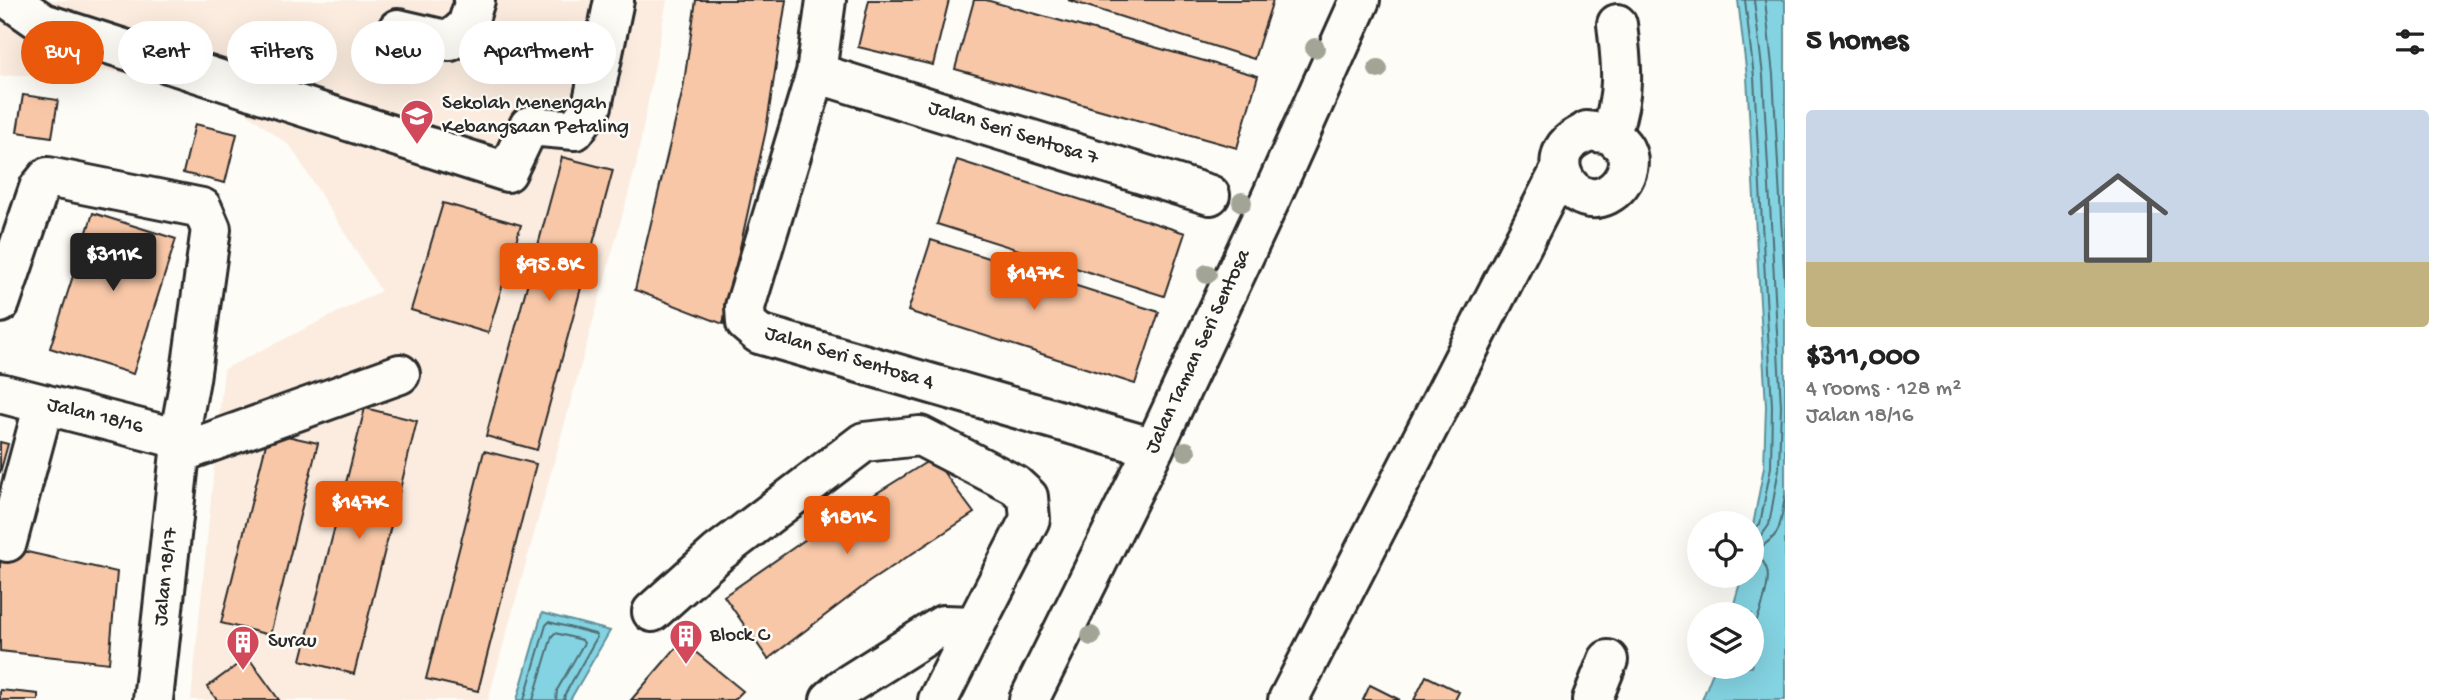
<!DOCTYPE html>
<meta charset="utf-8">
<style>
body{margin:0;font-family:"Gochi Hand",sans-serif;background:#f2f2f2;color:#222;height:100vh;display:flex;flex-direction:column;font-size:26px;white-space:nowrap}
*{box-sizing:border-box;margin:0}
p{font-size:23px;color:#767676}
.icon{flex:none;width:38px;height:38px;fill:none;stroke:currentColor;stroke-width:2;stroke-linecap:round;stroke-linejoin:round}
.map{position:relative;flex:1;overflow:hidden}
.sheet{display:flex;flex-direction:column;background:#fff;width:665px}
.sheet>*{flex:none}
.top-card{position:absolute;left:21px;top:21px;width:665px;height:63px;display:flex;gap:14px}
.tools{position:absolute;left:1687px;top:511px;display:grid;gap:14px}
.tools a{display:grid;place-items:center;width:77px;height:77px;border-radius:50%;background:#fff;box-shadow:0 7px 28px #0002;font-size:35px}
.price{position:absolute;translate:-50% -60px;padding:0 16px;border-radius:7px;background:#ea580c;color:#fff;font-size:23px;line-height:46px;filter:drop-shadow(0 2px 4px #0008)}
.price::after{content:'';position:absolute;left:50%;top:42px;width:21px;height:16px;margin-left:-10px;background:inherit;clip-path:polygon(0 0,100% 0,50% 100%)}
.price.selected{background:#222;color:#fff}
ul{padding:0;list-style:none}
li{display:grid;align-content:center;gap:14px;height:371px;padding:0 21px}
li span{display:grid;place-items:center;height:217px;border-radius:7px;color:#555}
li>.icon{margin-inline-start:auto}
span .icon{width:126px;height:126px;fill:#fffc;stroke-width:1}
li b{font-size:30px}
h2{display:flex;justify-content:space-between;align-items:center;height:84px;padding:0 21px;font-size:30px}
.chip{padding:0 24px;border-radius:32px;background:#fff;box-shadow:0 7px 28px #0002;font-size:24px;line-height:63px}
.chip.selected{background:#ea580c;color:#fff}
main{display:flex;flex:1;min-height:0}
.map>svg:first-child{display:block}
</style>
<main>
<div class="map">
<svg width="1785" height="700" viewBox="0 0 1785 700">
<rect width="100%" height="100%" fill="#fdfcf7"/>
<filter id="ink" filterUnits="userSpaceOnUse"><feTurbulence type="fractalNoise" baseFrequency=".0143" numOctaves="2"/><feDisplacementMap in="SourceGraphic" scale="14" xChannelSelector="R" yChannelSelector="G"/><feConvolveMatrix kernelMatrix="1 2 1 2 8 2 1 2 1" color-interpolation-filters="sRGB"/></filter>
<g filter="url(#ink)">
<path fill="#fbecdf" d="M 0,0 L 667,0 L 636,166 L 488,700 L 191,700 L 224,369 L 381,291 L 291,147 L 239,107 L 185,83 L 109,71 L 0,76 Z"/>
<path fill="#84d3e2" stroke="#609099" stroke-width="2" d="M 1738,0 L 1785,0 L 1785,700 L 1702,700 L 1715,667 L 1752,667 L 1752,614 L 1731,614 L 1742,576 L 1752,576 L 1752,531 L 1764,467 L 1766,406 L 1747,77 Z
M 542,613 L 610,631 L 570,700 L 517,700 Z"/>
<g fill="none" stroke-linecap="round" stroke-linejoin="round">
<path stroke="#4f6e74" stroke-width="2" d="M 1745,0 L 1754,77 L 1772,406 L 1771,467 L 1760,524 L 1752,530
M 1765,0 L 1773,75 L 1785,289
M 1752,539 L 1762,535 L 1769,525 L 1779,468 L 1781,406 L 1763,76 L 1754,0
M 1752,630 C 1759,618 1771,583 1767,570 C 1765,562 1759,557 1755,551 C 1784,533 1779,528 1785,496
M 524,700 L 546,625 L 549,622 L 595,634 L 597,637 L 565,694 L 564,700
M 533,700 L 552,636 L 555,633 L 582,640 L 584,643 L 557,690 L 556,700"/>
</g>
<path fill="#f7c7a7" stroke="#2b2b2b" stroke-width="2" d="M 696,0 L 786,0 L 766,130 L 723,324 L 635,290 L 683,89 Z
M 869,0 L 949,0 L 933,65 L 858,47 Z
M 974,0 L 986,0 L 1258,76 L 1237,148 L 955,69 Z
M 1068,0 L 1273,0 L 1254,59 Z
M 23,95 L 58,100 L 52,137 L 17,132 Z
M 195,124 L 237,134 L 225,183 L 183,173 Z
M 562,157 L 613,170 L 537,450 L 486,436 Z
M 562,157 L 613,170 L 537,450 L 486,436 Z
M 957,160 L 1185,233 L 1164,296 L 937,224 Z
M 443,203 L 521,225 L 488,333 L 411,310 Z
M 93,213 L 176,239 L 133,374 L 50,348 Z
M 931,240 L 1159,312 L 1135,384 L 908,311 Z
M 365,408 L 417,421 L 354,674 L 301,660 Z
M 365,408 L 417,421 L 354,674 L 301,660 Z
M 269,432 L 318,443 L 270,635 L 221,623 Z
M 269,432 L 318,443 L 270,635 L 221,623 Z
M 0,442 L 8,444 L 0,473 Z
M 484,451 L 536,464 L 478,691 L 426,679 Z
M 484,451 L 536,464 L 478,691 L 426,679 Z
M 933,458 L 974,513 L 869,582 L 768,659 L 724,596 L 832,521 Z
M 0,546 L 117,572 L 109,663 L 0,651 Z
M 682,641 L 743,691 L 734,700 L 631,700 Z
M 248,657 L 279,700 L 217,700 L 207,687 Z
M 1426,676 L 1459,692 L 1455,700 L 1414,700 Z
M 1370,685 L 1400,700 L 1363,700 Z
M 0,690 L 38,694 L 38,700 L 0,700 Z"/>
<g fill="none" stroke-linecap="round" stroke-linejoin="round">
<defs>
<path id="minor" d="M 10,0 L 43,23 L 507,172 L 529,126 L 575,130 L 592,106 L 614,0
M 826,0 L 816,73 L 745,307 L 746,323 L 759,334 L 1154,448
M 398,29 L 450,41 L 467,26 L 475,0
M 816,73 L 1210,195
M 1587,131 L 1611,134 C 1615,139 1623,144 1625,150 C 1636,172 1613,201 1590,198 C 1565,194 1550,161 1569,143 C 1574,138 1582,135 1587,131 Z
M 1611,134 C 1625,92 1622,67 1617,24
M 0,303 L 39,188 L 48,177 L 202,208 L 211,229 L 190,379 L 178,444
M 0,393 L 168,436 L 178,444 L 180,453 L 153,700
M 180,453 L 400,374
M 7,542 L 44,404
M 652,612 L 718,553 L 864,442 L 920,436 L 1015,485 L 1028,497 L 1030,519 L 975,626 L 943,625 L 843,688 L 830,700
M 938,700 L 975,626
M 1288,700 L 1560,171
M 1592,700 L 1608,660"/>
<path id="major" d="M 1029,700 L 1154,448 L 1271,198 L 1360,0"/>
</defs>
<use href="#minor" stroke="#2b2b2b" stroke-width="44"/>
<use href="#major" stroke="#2b2b2b" stroke-width="44"/>
<use href="#minor" stroke="#fdfcf7" stroke-width="38"/>
<use href="#major" stroke="#fdfcf7" stroke-width="38"/>
</g>
<g fill="#a2a596">
<circle cx="1315" cy="48" r="10"/>
<circle cx="1378" cy="69" r="10"/>
<circle cx="1242" cy="202" r="10"/>
<circle cx="1207" cy="274" r="10"/>
<circle cx="1186" cy="451" r="10"/>
<circle cx="1091" cy="636" r="10"/>
</g>
</g>
<defs>
<symbol id="school-pin" viewBox="-11 -11 22 30"><path d="M0 17L-7.5 6A9.5 9.5 0 1 1 7.5 6Z" fill="#d1495b" stroke="#fdfcf7"/><path d="M0-5L7-2L0 1L-7-2ZM-4 1L0 2.5L4 1V4Q0 6-4 4Z" fill="#fff"/></symbol>
<symbol id="building-pin" viewBox="-11 -11 22 30"><path d="M0 17L-7.5 6A9.5 9.5 0 1 1 7.5 6Z" fill="#d1495b" stroke="#fdfcf7"/><path d="M-4-6H4V6H1V3H-1V6H-4ZM-2.5-4.3h1.7v1.8h-1.7ZM.8-4.3h1.7v1.8H.8ZM-2.5-1h1.7V.8h-1.7ZM.8-1h1.7V.8H.8Z" fill="#fff"/></symbol>
</defs>
<g fill-rule="evenodd">
<use href="#school-pin" x="398" y="97" width="38" height="52"/>
<use href="#building-pin" x="667" y="617" width="38" height="52"/>
<use href="#building-pin" x="224" y="623" width="38" height="52"/>
</g>
<g text-anchor="middle" dominant-baseline="central" stroke-width="5" stroke-linejoin="round" paint-order="stroke">
<g font-size="21" fill="#2b2b2b" stroke="#fdfcf7" text-anchor="start">
<text x="442" y="104">Sekolah Menengah<tspan x="442" dy="24">Kebangsaan Petaling</tspan></text>
<text x="710" y="636">Block C</text>
<text x="268" y="642">Surau</text>
</g>
<g font-size="21" fill="#2b2b2b" stroke="#fdfcf7">
<text transform="translate(1013 134) rotate(17)">Jalan Seri Sentosa 7</text>
<text transform="translate(1199 352) rotate(-65)">Jalan Taman Seri Sentosa</text>
<text transform="translate(849 359) rotate(17)">Jalan Seri Sentosa 4</text>
<text transform="translate(95 417) rotate(14)">Jalan 18/16</text>
<text transform="translate(167 577) rotate(-84)">Jalan 18/17</text>
</g>
</g>
</svg>
<div class="tools">
<a><svg class="icon" aria-label="locate" viewBox="0 0 24 24"><circle cx="12" cy="12" r="6"/><path d="M12 2v4M12 18v4M2 12h4M18 12h4"/></svg></a>
<a><svg class="icon" aria-label="layers" viewBox="0 0 24 24"><path d="M12 4l9 5-9 5-9-5zM3 14l9 5 9-5"/></svg></a>
</div>
<b class="price selected" style="left:113px;top:293px">$311K</b>
<b class="price" style="left:549px;top:303px">$95.8K</b>
<b class="price" style="left:1034px;top:312px">$147K</b>
<b class="price" style="left:359px;top:541px">$147K</b>
<b class="price" style="left:847px;top:556px">$181K</b>
<div class="top-card">
<a class="chip selected">Buy</a>
<a class="chip">Rent</a>
<a class="chip">Filters</a>
<a class="chip">New</a>
<a class="chip">Apartment</a>
</div>
</div>
<section class="sheet">
<h2>5 homes<svg class="icon" aria-label="filters" viewBox="0 0 24 24"><path d="M4 7h16M4 17h16"/><circle cx="9" cy="7" r="2"/><circle cx="15" cy="17" r="2"/></svg></h2>
<ul>
<li><span style="background:linear-gradient(#c9d6e8 70%,#c2b280 0)"><svg class="icon" aria-label="home" viewBox="0 0 24 24"><path d="M3 11l9-7 9 7M6 9v11h12V9"/></svg></span><div><b>$311,000</b><p>4 rooms · 128 m²</p><p>Jalan 18/16</p></div></li>
</ul>
</section>
</main>
